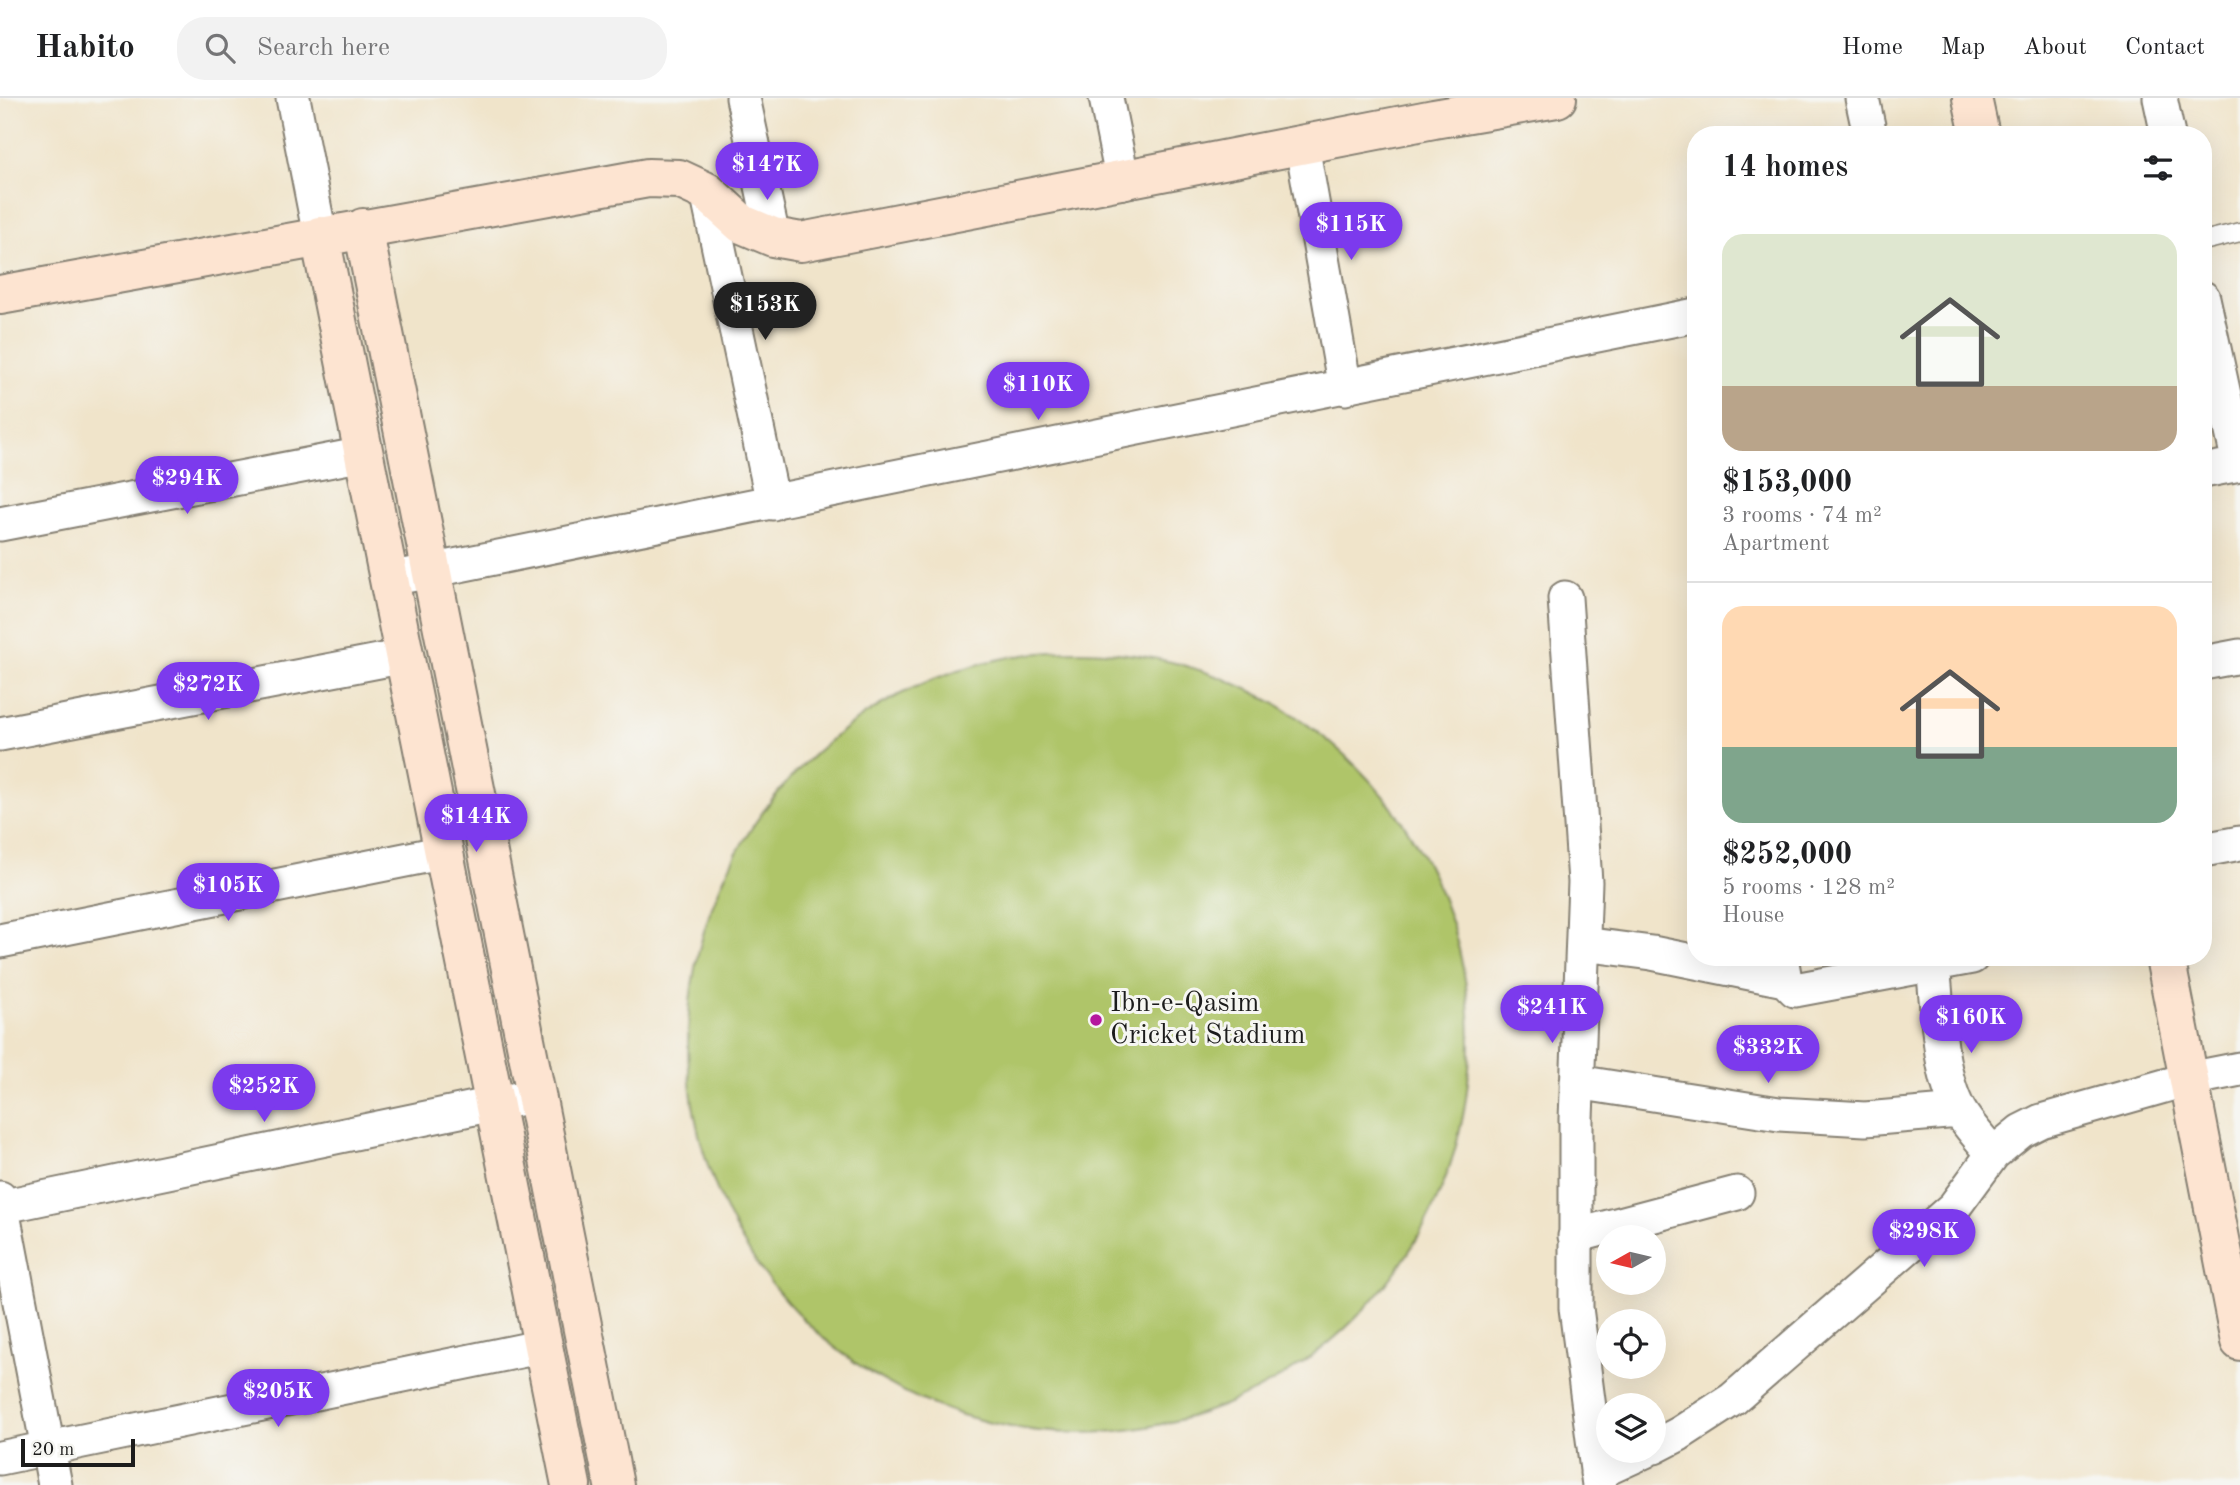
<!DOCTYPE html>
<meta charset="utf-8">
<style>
body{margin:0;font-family:"Old Standard TT",serif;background:#f2f2f2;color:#202124;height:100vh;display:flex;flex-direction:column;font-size:26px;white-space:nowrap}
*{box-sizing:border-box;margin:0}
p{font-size:23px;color:#757577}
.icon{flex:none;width:38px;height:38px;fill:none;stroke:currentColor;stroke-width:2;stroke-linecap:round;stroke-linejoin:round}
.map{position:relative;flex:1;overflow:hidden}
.panel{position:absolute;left:1687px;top:28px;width:525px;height:840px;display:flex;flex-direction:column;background:#fff;border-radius:28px;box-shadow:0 7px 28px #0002}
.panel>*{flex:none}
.needle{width:46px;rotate:262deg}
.tools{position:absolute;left:1596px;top:1127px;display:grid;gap:14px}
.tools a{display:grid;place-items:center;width:70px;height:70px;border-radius:50%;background:#fff;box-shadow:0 7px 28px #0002;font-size:35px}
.scale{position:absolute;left:21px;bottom:18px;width:114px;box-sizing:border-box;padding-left:7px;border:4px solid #1c1c1c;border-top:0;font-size:19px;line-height:24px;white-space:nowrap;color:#1c1c1c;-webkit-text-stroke:5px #f6f6f2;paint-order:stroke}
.price{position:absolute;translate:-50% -60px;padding:0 16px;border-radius:24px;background:#7c3aed;color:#fff;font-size:23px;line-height:46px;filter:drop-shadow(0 2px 4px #0008)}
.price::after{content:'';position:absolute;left:50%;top:42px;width:21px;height:16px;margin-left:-10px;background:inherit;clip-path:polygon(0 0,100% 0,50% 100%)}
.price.active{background:#222;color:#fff}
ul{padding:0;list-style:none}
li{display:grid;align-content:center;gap:14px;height:371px;padding:0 35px}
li+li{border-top:2px solid #e0e0e0}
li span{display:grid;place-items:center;height:217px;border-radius:21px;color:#555}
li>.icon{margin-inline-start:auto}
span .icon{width:126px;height:126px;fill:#fffc;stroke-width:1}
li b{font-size:30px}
h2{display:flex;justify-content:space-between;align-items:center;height:84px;padding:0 35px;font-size:30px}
header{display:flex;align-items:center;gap:42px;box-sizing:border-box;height:98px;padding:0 35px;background:#fff;border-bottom:2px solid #e0e0e0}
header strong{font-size:33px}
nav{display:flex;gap:38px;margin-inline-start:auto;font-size:24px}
.search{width:490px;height:63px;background:#f2f2f2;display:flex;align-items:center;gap:18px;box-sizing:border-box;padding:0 24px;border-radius:28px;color:#757577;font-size:26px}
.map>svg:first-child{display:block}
</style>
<header>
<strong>Habito</strong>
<div class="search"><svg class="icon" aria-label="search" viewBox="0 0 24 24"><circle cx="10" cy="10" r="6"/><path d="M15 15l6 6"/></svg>Search here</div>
<nav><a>Home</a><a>Map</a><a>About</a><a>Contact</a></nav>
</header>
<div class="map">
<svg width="2240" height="1387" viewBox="0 0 2240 1387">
<rect width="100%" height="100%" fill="#f6f6f2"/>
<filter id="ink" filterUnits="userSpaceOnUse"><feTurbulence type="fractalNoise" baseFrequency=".0143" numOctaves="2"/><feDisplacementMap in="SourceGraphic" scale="14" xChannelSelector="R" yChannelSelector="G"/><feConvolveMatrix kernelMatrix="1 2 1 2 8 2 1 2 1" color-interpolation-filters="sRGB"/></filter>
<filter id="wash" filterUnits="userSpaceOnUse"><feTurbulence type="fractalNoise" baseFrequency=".00686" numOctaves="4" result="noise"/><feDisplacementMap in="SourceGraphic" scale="28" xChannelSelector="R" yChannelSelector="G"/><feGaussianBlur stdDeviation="1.57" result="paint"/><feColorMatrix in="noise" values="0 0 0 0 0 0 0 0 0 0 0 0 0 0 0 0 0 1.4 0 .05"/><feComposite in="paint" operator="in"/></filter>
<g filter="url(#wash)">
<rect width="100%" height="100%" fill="#f0e4ca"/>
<path fill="#afc569" stroke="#667042" stroke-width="2" d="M688 944a391 391 0 1 1 782 0a391 391 0 1 1-782 0Z"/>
</g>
<g filter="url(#ink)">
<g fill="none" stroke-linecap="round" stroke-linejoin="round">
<defs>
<path id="lane" d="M 2203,143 L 2240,134"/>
<path id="street" d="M 293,0 L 320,138
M 743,0 L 773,139
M 1106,0 L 1123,84
M 1862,0 L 1870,37
M 2160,0 L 2168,37
M 1302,47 L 1345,290
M 707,94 L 773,405
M 2203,200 L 2239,366
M 2203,373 L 2240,366
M 0,426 L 364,356
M 390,481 L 1696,217
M 1565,500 L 1585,784 L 1576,1021 L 1576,1210 L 1599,1387
M 2203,565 L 2240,558
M 0,636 L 405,558
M 2203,752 L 2240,745
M 0,843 L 445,754
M 1583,846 L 1652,855 L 1785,882
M 1781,859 L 1785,882 L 1795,892 L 1972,859
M 1933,867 C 1938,910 1938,974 1959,1012 C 1968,1028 1982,1042 1993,1056
M 1577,984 L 1779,1016 L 1865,1021 L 1959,1013
M 0,1100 L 55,1387
M 0,1109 L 537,997
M 1575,1138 L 1737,1095
M 1654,1349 L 1679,1336 L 1733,1301 L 1954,1109 L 1993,1056 L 2021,1033 L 2041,1023 L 2189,981 L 2240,971
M 0,1360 L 544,1248
M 1597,1375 L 1645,1353"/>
<path id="secondary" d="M 1972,0 L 1980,37
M 363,130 L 614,1387
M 320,138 L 571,1387
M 0,197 L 648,80 L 679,81 L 707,94 L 742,126 L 773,139 L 801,144 L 1434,21 L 1557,0
M 2165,859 L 2240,1243"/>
</defs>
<use href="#lane" stroke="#868073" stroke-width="21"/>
<use href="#street" stroke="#868073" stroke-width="37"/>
<use href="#secondary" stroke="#868073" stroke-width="42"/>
<use href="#lane" stroke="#fff" stroke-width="18"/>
<use href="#street" stroke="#fff" stroke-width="33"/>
<use href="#secondary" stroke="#fde4d1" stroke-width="38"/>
</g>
</g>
<circle fill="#b5179e" stroke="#f6f6f2" stroke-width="2.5" cx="1096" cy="922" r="7"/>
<g text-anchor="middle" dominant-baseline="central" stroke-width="6" stroke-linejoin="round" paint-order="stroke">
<g font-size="28" fill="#1c1c1c" stroke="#f6f6f2" text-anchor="start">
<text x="1110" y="906">Ibn-e-Qasim<tspan x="1110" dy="32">Cricket Stadium</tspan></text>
</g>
</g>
</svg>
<div class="tools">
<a><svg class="needle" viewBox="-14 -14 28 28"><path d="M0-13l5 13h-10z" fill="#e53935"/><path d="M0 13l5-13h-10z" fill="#757577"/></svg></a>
<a><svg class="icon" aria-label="locate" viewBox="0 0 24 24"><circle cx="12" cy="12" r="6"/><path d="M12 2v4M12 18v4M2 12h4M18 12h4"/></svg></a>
<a><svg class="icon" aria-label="layers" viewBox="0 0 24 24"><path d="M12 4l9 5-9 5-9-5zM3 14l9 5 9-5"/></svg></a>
</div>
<div class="scale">20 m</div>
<b class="price" style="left:767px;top:104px">$147K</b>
<b class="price" style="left:1351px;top:164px">$115K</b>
<b class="price active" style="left:765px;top:244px">$153K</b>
<b class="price" style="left:1038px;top:324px">$110K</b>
<b class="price" style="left:187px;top:418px">$294K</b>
<b class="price" style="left:208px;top:624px">$272K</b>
<b class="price" style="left:476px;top:756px">$144K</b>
<b class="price" style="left:228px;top:825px">$105K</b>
<b class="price" style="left:1552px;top:947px">$241K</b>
<b class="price" style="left:1971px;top:957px">$160K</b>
<b class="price" style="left:1768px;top:987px">$332K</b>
<b class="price" style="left:264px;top:1026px">$252K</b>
<b class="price" style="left:1924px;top:1171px">$298K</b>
<b class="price" style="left:278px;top:1331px">$205K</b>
<section class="panel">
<h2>14 homes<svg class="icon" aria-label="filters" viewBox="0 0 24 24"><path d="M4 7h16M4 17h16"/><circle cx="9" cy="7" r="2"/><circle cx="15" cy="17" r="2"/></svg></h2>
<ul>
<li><span style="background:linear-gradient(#dfe7d0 70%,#b9a48a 0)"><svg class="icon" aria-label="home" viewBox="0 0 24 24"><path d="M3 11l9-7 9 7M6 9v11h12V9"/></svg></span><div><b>$153,000</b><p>3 rooms · 74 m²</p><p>Apartment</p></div></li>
<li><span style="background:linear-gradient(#ffd9b3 65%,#7fa58c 0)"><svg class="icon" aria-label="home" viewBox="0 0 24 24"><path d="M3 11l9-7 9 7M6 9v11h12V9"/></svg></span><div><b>$252,000</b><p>5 rooms · 128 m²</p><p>House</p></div></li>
</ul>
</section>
</div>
